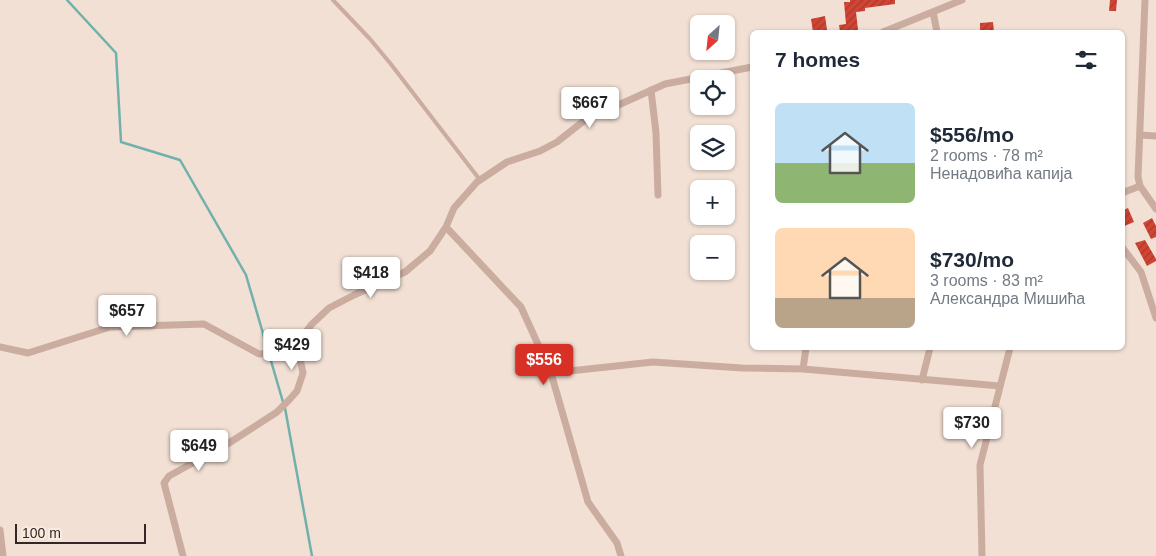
<!DOCTYPE html>
<meta charset="utf-8">
<style>
body{margin:0;font-family:Arial,sans-serif;background:#f2f2f3;color:#1f2937;height:100vh;display:flex;flex-direction:column;font-size:19px;white-space:nowrap}
*{box-sizing:border-box;margin:0}
p{font-size:16px;color:#747a83}
.icon{flex:none;width:28px;height:28px;fill:none;stroke:currentColor;stroke-width:2;stroke-linecap:round;stroke-linejoin:round}
.map{position:relative;flex:1;overflow:hidden}
.drawer{position:absolute;left:750px;top:30px;width:375px;height:320px;display:flex;flex-direction:column;background:#fff;border-radius:8px;box-shadow:0 1px 4px #0004}
.drawer>*{flex:none}
.needle{width:32px;rotate:207deg}
.controls{position:absolute;left:690px;top:15px;display:grid;gap:10px}
.controls a{display:grid;place-items:center;width:45px;height:45px;border-radius:8px;background:#fff;box-shadow:0 1px 4px #0004;font-size:25px}
.scale{position:absolute;left:15px;bottom:12px;width:131px;box-sizing:border-box;padding-left:5px;border:2px solid #342624;border-top:0;font-size:14px;line-height:18px;white-space:nowrap;color:#342624;-webkit-text-stroke:4px #faebe0;paint-order:stroke}
.price{position:absolute;translate:-50% -42px;padding:0 11px;border-radius:5px;background:#fff;color:#222;font-size:16px;line-height:32px;filter:drop-shadow(0 1px 2px #0008)}
.price::after{content:'';position:absolute;left:50%;top:30px;width:15px;height:11px;margin-left:-8px;background:inherit;clip-path:polygon(0 0,100% 0,50% 100%)}
.price.on{background:#d93025;color:#fff}
ul{padding:0;list-style:none}
li{display:flex;align-items:center;gap:15px;height:125px;padding:0 25px}
li span{display:grid;place-items:center;flex:none;width:140px;height:100px;border-radius:8px;color:#555}
li>.icon{margin-inline-start:auto}
span .icon{width:60px;height:60px;fill:#fffc;stroke-width:1}
li b{font-size:21px}
h2{display:flex;justify-content:space-between;align-items:center;height:60px;padding:0 25px;font-size:21px}
.map>svg:first-child{display:block}
</style>
<div class="map">
<svg width="1156" height="556" viewBox="0 0 1156 556">
<defs>
<pattern id="building-hatch" width="6" height="6" patternUnits="userSpaceOnUse" patternTransform="scale(1.25)"><rect width="6" height="6" fill="#d04534"/><path d="M-1 1l2-2M0 6l6-6M5 7l2-2" fill="none" stroke="#aa392c"/></pattern>
</defs>
<rect width="100%" height="100%" fill="#f2e0d4"/>
<g fill="none" stroke-linecap="round" stroke-linejoin="round">
<path stroke="#71b1ab" stroke-width="2.5" d="M 67,0 L 116,53 L 121,142 L 180,160 L 246,275 L 283,402
M 285,408 L 312,556"/>
</g>
<path fill="url(#building-hatch)" d="M 850,0 L 895,0 L 895,4 L 865,8 L 865,11 L 856,12 L 858,30 L 840,32 L 839,25 L 846,24 L 844,2 L 850,2 Z
M 1110,0 L 1117,0 L 1116,11 L 1109,11 Z
M 825,16 L 827,30 L 813,32 L 811,19 Z
M 993,22 L 994,32 L 980,32 L 980,23 Z
M 1128,208 L 1134,222 L 1122,227 L 1122,211 Z
M 1152,218 L 1156,226 L 1156,237 L 1151,239 L 1143,223 Z
M 1145,240 L 1156,259 L 1156,261 L 1147,266 L 1135,243 Z"/>
<g fill="none" stroke-linecap="round" stroke-linejoin="round">
<path stroke="#cbada0" stroke-width="4" d="M 333,0 L 370,39 L 390,63 L 480,180"/>
<path stroke="#cbada0" stroke-width="7" d="M 1145,0 L 1138,177 L 1140,186 L 1156,209
M 933,12 L 937,32
M 883,32 L 962,0
M 651,90 L 656,133 L 658,195
M 1140,135 L 1156,136
M 1122,193 L 1140,186
M 446,227 L 521,307 L 551,373 L 588,502 L 617,543 L 621,556
M 1122,247 L 1141,272 L 1156,318
M 0,347 L 28,353 L 110,327 L 204,324 L 259,354 L 280,353 L 297,344 L 311,325 L 329,308 L 354,295 L 405,272 L 430,251 L 446,227 L 454,208 L 477,182 L 507,162 L 540,151 L 557,142 L 585,120 L 665,84 L 752,67
M 803,369 L 806,348
M 551,373 L 653,362 L 742,368 L 803,369 L 1000,386
M 922,380 L 930,348
M 0,530 L 3,556
M 183,556 L 164,483 L 169,476 L 229,443 L 277,412 L 289,400 L 297,391 L 303,373 L 297,344
M 982,556 L 980,465 L 1010,348"/>
</g>
</svg>
<div class="controls">
<a><svg class="needle" viewBox="-14 -14 28 28"><path d="M0-13l5 13h-10z" fill="#e53935"/><path d="M0 13l5-13h-10z" fill="#747a83"/></svg></a>
<a><svg class="icon" aria-label="locate" viewBox="0 0 24 24"><circle cx="12" cy="12" r="6"/><path d="M12 2v4M12 18v4M2 12h4M18 12h4"/></svg></a>
<a><svg class="icon" aria-label="layers" viewBox="0 0 24 24"><path d="M12 4l9 5-9 5-9-5zM3 14l9 5 9-5"/></svg></a>
<a>+</a>
<a>−</a>
</div>
<div class="scale">100 m</div>
<b class="price" style="left:590px;top:129px">$667</b>
<b class="price" style="left:371px;top:299px">$418</b>
<b class="price" style="left:127px;top:337px">$657</b>
<b class="price" style="left:292px;top:371px">$429</b>
<b class="price on" style="left:544px;top:386px">$556</b>
<b class="price" style="left:972px;top:449px">$730</b>
<b class="price" style="left:199px;top:472px">$649</b>
<section class="drawer">
<h2>7 homes<svg class="icon" aria-label="filters" viewBox="0 0 24 24"><path d="M4 7h16M4 17h16"/><circle cx="9" cy="7" r="2"/><circle cx="15" cy="17" r="2"/></svg></h2>
<ul>
<li><span style="background:linear-gradient(#bfe0f5 60%,#8fb573 0)"><svg class="icon" aria-label="home" viewBox="0 0 24 24"><path d="M3 11l9-7 9 7M6 9v11h12V9"/></svg></span><div><b>$556/mo</b><p>2 rooms · 78 m²</p><p>Ненадовића капија</p></div></li>
<li><span style="background:linear-gradient(#ffd9b3 70%,#b9a48a 0)"><svg class="icon" aria-label="home" viewBox="0 0 24 24"><path d="M3 11l9-7 9 7M6 9v11h12V9"/></svg></span><div><b>$730/mo</b><p>3 rooms · 83 m²</p><p>Александра Мишића</p></div></li>
</ul>
</section>
</div>
